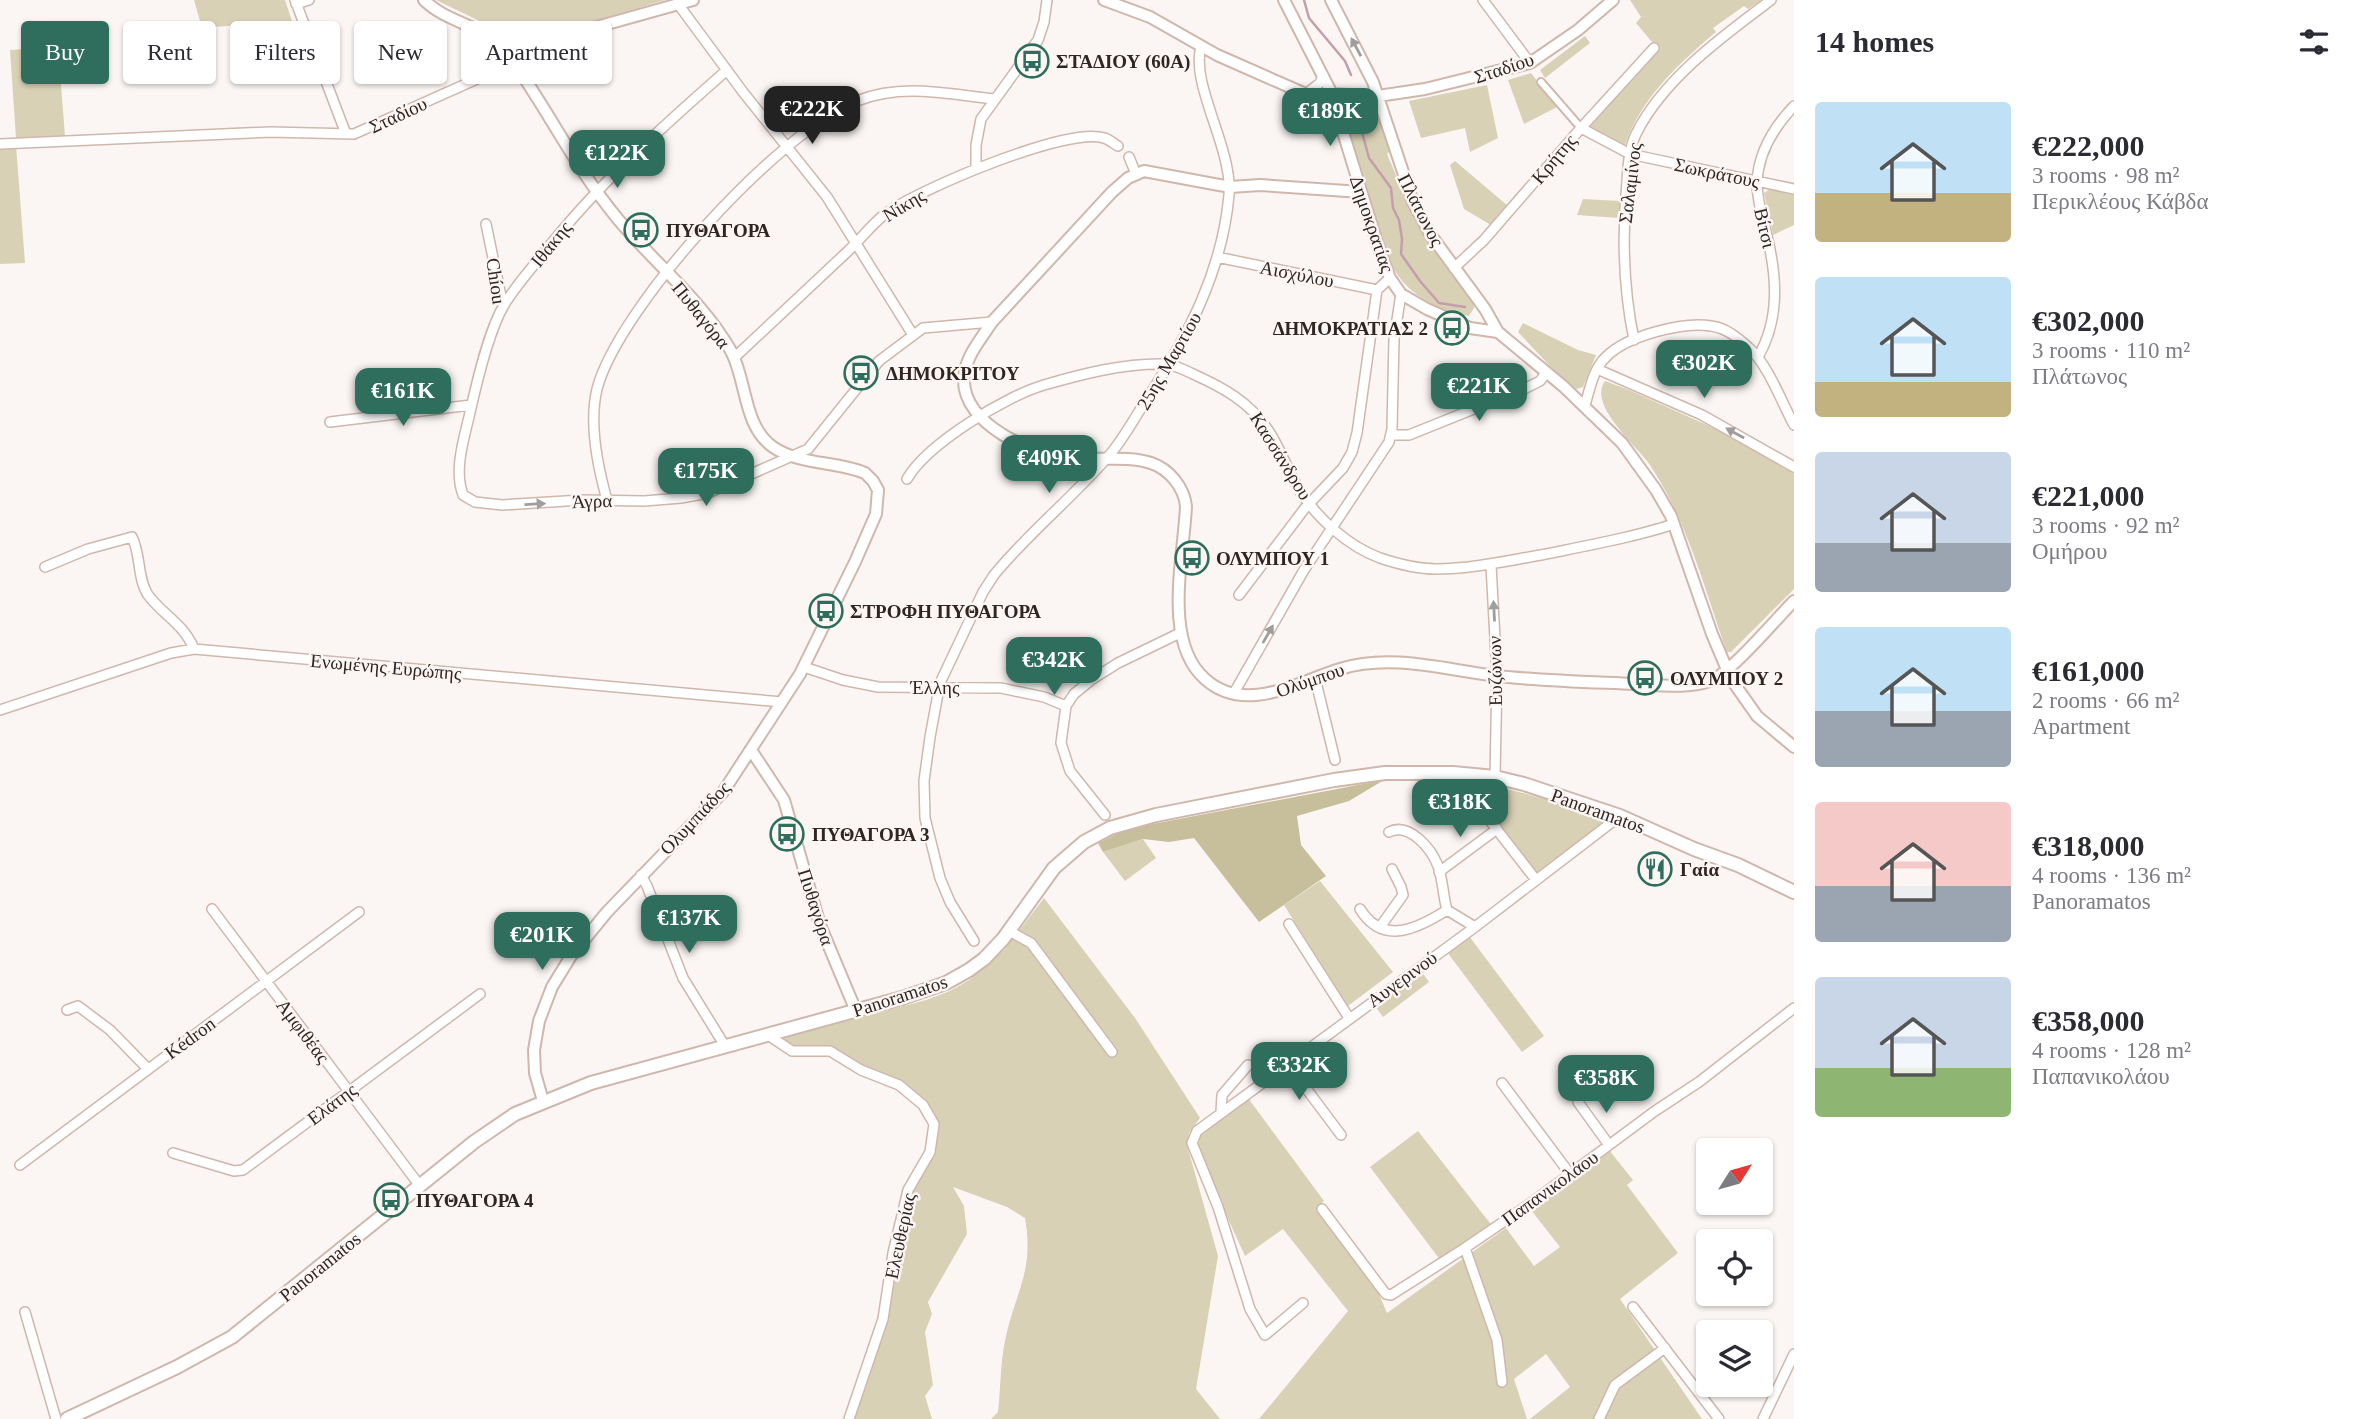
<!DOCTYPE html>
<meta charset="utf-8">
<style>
body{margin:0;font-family:Georgia,serif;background:#f2f2f3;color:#2b2b33;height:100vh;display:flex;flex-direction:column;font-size:26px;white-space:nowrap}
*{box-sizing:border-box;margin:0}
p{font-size:23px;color:#7c7c81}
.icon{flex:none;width:38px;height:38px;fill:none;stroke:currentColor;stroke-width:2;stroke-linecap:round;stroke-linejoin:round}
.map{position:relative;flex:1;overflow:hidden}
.side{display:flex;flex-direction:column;background:#fff;width:560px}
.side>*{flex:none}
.hud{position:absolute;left:21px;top:21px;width:665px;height:63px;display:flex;gap:14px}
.needle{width:46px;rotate:53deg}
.fabs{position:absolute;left:1696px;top:1138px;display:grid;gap:14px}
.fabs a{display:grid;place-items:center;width:77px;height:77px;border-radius:7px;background:#fff;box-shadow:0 2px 5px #0004;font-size:35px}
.price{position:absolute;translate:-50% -60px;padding:0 16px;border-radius:14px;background:#2f6e5c;color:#fff;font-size:23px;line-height:46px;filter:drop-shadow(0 2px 4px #0008)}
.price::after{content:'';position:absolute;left:50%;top:42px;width:21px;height:16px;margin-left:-10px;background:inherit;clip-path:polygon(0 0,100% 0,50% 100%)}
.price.on{background:#222;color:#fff}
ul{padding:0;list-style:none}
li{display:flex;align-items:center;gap:21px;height:175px;padding:0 21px}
li span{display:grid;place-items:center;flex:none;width:196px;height:140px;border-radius:7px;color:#555}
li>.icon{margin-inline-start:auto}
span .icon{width:84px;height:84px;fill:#fffc;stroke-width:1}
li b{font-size:30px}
h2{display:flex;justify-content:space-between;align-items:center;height:84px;padding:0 21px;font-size:30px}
.tag{padding:0 24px;border-radius:7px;background:#fff;box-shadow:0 2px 5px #0004;font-size:24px;line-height:63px}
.tag.on{background:#2f6e5c;color:#fff}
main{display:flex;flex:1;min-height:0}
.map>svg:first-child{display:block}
</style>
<main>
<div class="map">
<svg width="1794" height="1419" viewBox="0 0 1794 1419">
<rect width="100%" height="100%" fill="#fbf6f4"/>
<path fill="#d8d1b6" d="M 194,0 L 285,0 L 292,21 L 202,28 Z
M 436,0 L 665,0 L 571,28 L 539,41 L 519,40 Z
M 1630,0 L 1761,0 L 1748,9 L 1744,6 L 1713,28 L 1716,32 C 1679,63 1641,98 1625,145 L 1588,127 L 1658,49 L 1636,23 L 1641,17 Z
M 1585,36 L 1590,43 L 1545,78 L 1540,70 Z
M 58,47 L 65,136 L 16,138 L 10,50 Z
M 1531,73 L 1557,107 L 1524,124 L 1508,80 Z
M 1487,85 L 1498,138 L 1470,152 L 1465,128 L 1421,138 L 1409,101 Z
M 1348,107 L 1376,111 L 1390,151 L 1387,154 L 1407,201 L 1449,270 L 1473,299 L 1474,308 L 1469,316 C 1446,313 1419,300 1403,282 C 1376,250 1355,157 1342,114 Z
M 16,145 L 25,263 L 0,264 L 0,147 Z
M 1455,161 L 1508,206 L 1491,225 L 1464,209 L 1450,165 Z
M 1770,189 L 1794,192 L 1794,225 L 1773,235 L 1764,193 Z
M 1583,199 L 1620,201 L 1619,218 L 1577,215 Z
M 1523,323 L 1578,350 L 1596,355 L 1583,387 L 1576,389 L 1550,366 L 1518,332 Z
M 1605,381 L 1629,390 L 1716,429 L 1794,472 L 1794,589 L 1731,652 L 1727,652 L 1724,644 C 1703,583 1686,519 1650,465 C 1637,446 1587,405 1605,381 Z
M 1466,781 C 1515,788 1561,804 1608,819 L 1537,875 Z
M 1143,839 L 1156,858 L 1125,881 L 1103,852 Z
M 1320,881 L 1393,972 L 1348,1006 L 1284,905 Z
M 1044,898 L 1135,1018 L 1200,1118 L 1189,1133 L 1187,1145 L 1218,1256 L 1196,1389 L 1220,1419 L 991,1419 L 998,1412 C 1001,1387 1000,1361 1006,1336 C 1017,1289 1034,1270 1025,1218 L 1007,1207 L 953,1187 L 964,1206 L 967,1234 L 928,1302 L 932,1314 L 925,1332 L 933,1385 L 925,1396 L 932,1419 L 851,1419 L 884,1323 L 910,1194 L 934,1125 L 923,1103 L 877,1074 L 841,1055 L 790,1046 L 783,1038 L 926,1000 L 950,991 L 969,980 L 1004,950 Z
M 1469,936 L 1544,1036 L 1522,1052 L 1447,952 Z
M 1421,971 L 1429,982 L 1383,1017 L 1375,1006 Z
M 1248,1098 L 1324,1201 L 1317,1207 L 1376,1287 L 1387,1313 L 1506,1228 L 1534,1266 L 1560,1247 L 1531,1210 L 1609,1150 L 1633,1180 L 1627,1185 L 1678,1253 L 1620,1299 L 1702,1419 L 1530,1419 L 1570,1387 L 1546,1354 L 1514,1379 L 1527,1419 L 1259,1419 L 1348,1311 L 1283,1229 L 1245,1256 L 1193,1142 L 1197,1132 Z
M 1418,1131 L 1493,1227 L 1441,1261 L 1370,1167 Z"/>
<path fill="#c7bf9c" d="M 1384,780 L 1349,801 L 1297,816 L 1301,845 L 1326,876 L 1259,922 L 1194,838 L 1169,842 L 1143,839 L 1103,852 L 1098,843 L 1116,834 L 1147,825 Z"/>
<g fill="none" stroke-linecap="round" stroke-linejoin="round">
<path stroke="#c49eac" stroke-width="2.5" d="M 1304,0 L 1309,18 L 1345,61 L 1351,75
M 1359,121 L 1369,158 L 1391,188 L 1393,208 L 1399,220 L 1402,239 L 1401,254 L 1420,281 L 1439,303 L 1465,307"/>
<defs>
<path id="pedestrian" d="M 1541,82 L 1581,128"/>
<path id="minor" d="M 295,0 L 346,134
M 1483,0 L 1530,63
M 296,4 L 309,0
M 678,4 L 743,92 L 827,197 L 913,335
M 727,70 C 661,128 597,185 543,254 C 529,271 515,287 504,305 C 488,332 476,385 469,417 C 463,442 454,471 463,495 L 475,502 L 502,505 L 582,500 L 644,501 L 681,498 L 708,493 L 808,449 L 879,361 L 923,328 L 992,322
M 1311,90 L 1320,83 L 1323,75
M 1581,128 L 1630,154 L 1794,189
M 0,144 L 270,132 L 354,134 L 515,62
M 1129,157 L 1136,174
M 976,169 L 976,145 L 981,119 L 1038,40 L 1044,22 L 1047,0
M 486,224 L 503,306
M 1217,257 L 1377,290
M 1454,268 L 1484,240 L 1581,128 L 1654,48
M 1634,340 C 1623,287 1622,234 1627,181 C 1628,166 1629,148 1636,134 C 1663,79 1723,36 1771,0
M 1758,357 C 1780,319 1777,277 1767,236 C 1763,219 1757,201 1757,183 C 1758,152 1774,127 1794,106
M 734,358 C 772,322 810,287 847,252 C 860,240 871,225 885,214 C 917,190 1068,126 1104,138 C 1109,139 1114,144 1118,146
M 1597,369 L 1702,415 L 1794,467
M 1585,405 C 1590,389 1593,369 1606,357 C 1626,336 1684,321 1711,326 C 1726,328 1737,337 1748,347 C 1768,364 1781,401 1794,425
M 330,422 L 471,405
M 1391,435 L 1409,435 L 1526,388 L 1540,381 L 1546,373
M 907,479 C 927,444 1006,396 1044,385 C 1082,374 1124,363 1164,364 C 1174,364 1184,370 1193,374 C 1222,387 1250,402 1268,430 C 1281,449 1288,472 1300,491 C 1318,519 1348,546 1380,558 C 1398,564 1417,569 1436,569 C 1471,569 1506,561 1541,555 C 1585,546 1631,538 1674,524
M 607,500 C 598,468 589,422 597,389 C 618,308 779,131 857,101 C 902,83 947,94 994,99
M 1491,565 L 1497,676 L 1495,777
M 45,567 L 88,549 L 132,537 C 141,554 137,578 148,595 C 163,615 184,624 194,649
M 1239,595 L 1305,508 L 1343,468 L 1352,452 L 1357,433 L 1377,290 L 1390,278
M 804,667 L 843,680 L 878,687 L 1001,688 L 1044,697 L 1066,706
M 1315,678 L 1335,760
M 1234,693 L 1304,570 L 1389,442 L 1392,429 L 1394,339 L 1401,294
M 0,710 L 171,653 L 194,649 L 782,702
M 1453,773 L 1536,880
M 1105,815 L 1070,771 L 1061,743 L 1066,706 L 1074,694 L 1091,680 L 1118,663 L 1180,633
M 1389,832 C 1409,822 1431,848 1438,866 C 1443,880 1443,896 1447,910
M 1439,872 L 1497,829
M 641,875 L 647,886 L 683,978 L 725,1046
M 212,909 L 420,1186
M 1360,909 C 1383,946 1417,929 1447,910 L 1475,927
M 1289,924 L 1349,1018
M 1380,927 L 1403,895 L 1401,887 L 1392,869
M 1009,931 L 1031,943 L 1112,1052
M 974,941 L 950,902 L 940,878 L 925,818 L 924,781 L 930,737 L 940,683 L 983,592 L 994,575 C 1030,531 1075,496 1112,452 C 1125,436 1135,417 1147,399 C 1188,336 1222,272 1229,195 C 1233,149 1190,84 1201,47
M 67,1010 L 78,1006 L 110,1030 L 148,1069
M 768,1035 L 792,1051 L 830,1051 L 861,1070 L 899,1085 L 923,1105 L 934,1124 L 930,1152 L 908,1190 L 893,1253 L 883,1319 L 849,1419
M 1299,1056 L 1298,1073 L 1302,1083 L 1341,1135
M 1502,1083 L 1570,1174
M 1578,1102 L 1609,1145
M 1221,1112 L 1222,1095 L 1248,1065
M 173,1153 L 234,1171 L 243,1170 L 480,994
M 20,1165 L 359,912
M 1322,1209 L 1382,1289 L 1386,1294 L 1391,1295 L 1465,1248 L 1531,1203 L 1655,1111 L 1699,1082 L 1794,1008
M 1465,1248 L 1497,1340 L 1502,1382
M 1303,1303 L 1265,1335 L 1250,1309 L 1218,1207 L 1192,1143 L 1197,1131 L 1475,927 L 1620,816
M 1633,1307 L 1719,1419
M 25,1312 L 56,1419
M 1599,1419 L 1615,1385 L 1665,1348
M 1763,1419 L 1794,1354"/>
<path id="tertiary" d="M 424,0 C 447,23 483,25 505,50 C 545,104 574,166 617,218 C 653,262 703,301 731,351 C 747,381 743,426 773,447 C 799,465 837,461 865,473 L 873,481 L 878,490 L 876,514 L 855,562 L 800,674 L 723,792 L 607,912 L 571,956 L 552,987 L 539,1021 L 534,1050 L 535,1073 L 543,1101
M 1104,0 L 1150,17 L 1217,55 L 1301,92 L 1329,102 L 1346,104 L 1366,102 L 1378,96 L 1425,89 L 1530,63 L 1578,30 L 1613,0
M 1284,0 L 1330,90 L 1379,249 L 1390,278 L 1401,294 L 1427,309 L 1470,328 L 1498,332 L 1563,386 L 1622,443 L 1656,490 L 1671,516 L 1712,634 L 1731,679 L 1757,716 L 1794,747
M 1331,0 L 1373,82 L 1413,202 L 1430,234 L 1485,309 L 1498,332
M 495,38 L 519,44 L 544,45
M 515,62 L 582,31 L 693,0
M 1326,94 L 1378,96
M 1361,192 L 1260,185 L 1230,187 L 1144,171 L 1128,178 L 1112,192 L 992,322 C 981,339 965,357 964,378 C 962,425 1033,455 1071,458 C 1096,461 1127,455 1151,463 C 1169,469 1184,487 1186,506 C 1184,557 1162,641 1205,679 C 1245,715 1298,682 1340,669 C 1392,653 1445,670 1498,676 C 1543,681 1590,682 1635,684 C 1658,685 1687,689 1710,681 C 1730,674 1776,619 1794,601
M 751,750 L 784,800 L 820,925 L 856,1011"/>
<path id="secondary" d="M 67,1419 L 177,1367 L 232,1337 L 474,1142 L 515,1114 L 591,1083 L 902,998 L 946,983 L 969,970 L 984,959 L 1003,939 L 1054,868 L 1084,842 L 1110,828 L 1156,815 L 1334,780 L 1385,773 L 1453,773 L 1495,777 L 1524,784 L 1620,816 L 1694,849 L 1738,865 L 1794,892"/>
</defs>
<use href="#pedestrian" stroke="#cfb7ac" stroke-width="10"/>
<use href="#minor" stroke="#cfb7ac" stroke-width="12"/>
<use href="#tertiary" stroke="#cfb7ac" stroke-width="14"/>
<use href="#secondary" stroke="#cfb7ac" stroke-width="16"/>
<use href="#pedestrian" stroke="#fff" stroke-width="6"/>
<use href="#minor" stroke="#fff" stroke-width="9"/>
<use href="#tertiary" stroke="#fff" stroke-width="10"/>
<use href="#secondary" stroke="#fff" stroke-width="12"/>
</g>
<defs><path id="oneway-solid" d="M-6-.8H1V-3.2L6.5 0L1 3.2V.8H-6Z" transform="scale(1.75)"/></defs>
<g fill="#a19d9c">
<use href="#oneway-solid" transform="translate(1356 47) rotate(-118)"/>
<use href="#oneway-solid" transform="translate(1735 433) rotate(-151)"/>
<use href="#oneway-solid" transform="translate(535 504) rotate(-3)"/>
<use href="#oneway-solid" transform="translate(1494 611) rotate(-93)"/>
<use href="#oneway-solid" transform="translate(1268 634) rotate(-60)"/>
</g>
<defs>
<symbol id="bus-ring" viewBox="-11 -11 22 22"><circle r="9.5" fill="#fbf6f4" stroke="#2f6e5c" stroke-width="1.5"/><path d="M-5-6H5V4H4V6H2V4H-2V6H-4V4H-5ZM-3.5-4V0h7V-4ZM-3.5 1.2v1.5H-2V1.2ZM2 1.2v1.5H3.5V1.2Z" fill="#2f6e5c"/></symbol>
<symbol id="restaurant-ring" viewBox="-11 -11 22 22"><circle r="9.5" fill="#fbf6f4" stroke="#2f6e5c" stroke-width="1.5"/><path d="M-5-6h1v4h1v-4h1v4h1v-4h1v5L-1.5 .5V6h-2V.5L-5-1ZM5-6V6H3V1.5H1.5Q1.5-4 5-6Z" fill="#2f6e5c"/></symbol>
</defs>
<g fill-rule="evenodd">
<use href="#bus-ring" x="1013" y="42" width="38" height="38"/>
<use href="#bus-ring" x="622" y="211" width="38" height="38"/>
<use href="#bus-ring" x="1433" y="309" width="38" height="38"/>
<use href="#bus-ring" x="842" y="354" width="38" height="38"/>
<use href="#bus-ring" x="1173" y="539" width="38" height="38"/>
<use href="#bus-ring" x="807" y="592" width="38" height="38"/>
<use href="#bus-ring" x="1626" y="659" width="38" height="38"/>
<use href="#bus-ring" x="768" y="815" width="38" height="38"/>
<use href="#restaurant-ring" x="1636" y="850" width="38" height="38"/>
<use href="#bus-ring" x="372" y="1181" width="38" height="38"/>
</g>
<g text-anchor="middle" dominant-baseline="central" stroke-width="5" stroke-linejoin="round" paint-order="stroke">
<g font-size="19" font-weight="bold" fill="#2f2622" stroke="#fbf6f4" text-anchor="start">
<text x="1056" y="61">ΣΤΑΔΙΟΥ (60A)</text>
<text x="666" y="230">ΠΥΘΑΓΟΡΑ</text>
<text x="1428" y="328" text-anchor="end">ΔΗΜΟΚΡΑΤΙΑΣ 2</text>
<text x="886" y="373">ΔΗΜΟΚΡΙΤΟΥ</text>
<text x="1216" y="558">ΟΛΥΜΠΟΥ 1</text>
<text x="850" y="611">ΣΤΡΟΦΗ ΠΥΘΑΓΟΡΑ</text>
<text x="1670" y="678">ΟΛΥΜΠΟΥ 2</text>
<text x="812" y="834">ΠΥΘΑΓΟΡΑ 3</text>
<text x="1680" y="869">Γαία</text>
<text x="416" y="1200">ΠΥΘΑΓΟΡΑ 4</text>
</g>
<g font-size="19" fill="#2f2622" stroke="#fbf6f4">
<text transform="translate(1504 68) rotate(-18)">Σταδίου</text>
<text transform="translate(398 115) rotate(-25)">Σταδίου</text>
<text transform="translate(1554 159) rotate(-50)">Κρήτης</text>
<text transform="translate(1717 173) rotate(12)">Σωκράτους</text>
<text transform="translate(1630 183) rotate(-83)">Σαλαμίνος</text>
<text transform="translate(904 205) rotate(-31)">Νίκης</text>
<text transform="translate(1421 210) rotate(63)">Πλάτωνος</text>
<text transform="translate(1372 224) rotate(71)">Δημοκρατίας</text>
<text transform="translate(1765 228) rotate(77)">Βίτσι</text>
<text transform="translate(551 244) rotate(-51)">Ιθάκης</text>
<text transform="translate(1297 274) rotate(11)">Αισχύλου</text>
<text transform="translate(496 281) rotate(82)">Chíou</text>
<text transform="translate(701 315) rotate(51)">Πυθαγόρα</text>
<text transform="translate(1169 361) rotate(-60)">25ης Μαρτίου</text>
<text transform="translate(1281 456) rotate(58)">Κασσάνδρου</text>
<text transform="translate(592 501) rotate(-2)">Άγρα</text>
<text transform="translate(386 667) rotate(5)">Ενωμένης Ευρώπης</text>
<text transform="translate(1495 671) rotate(-91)">Ευζώνων</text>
<text transform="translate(1310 680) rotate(-19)">Ολύμπου</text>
<text x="935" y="687">Έλλης</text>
<text transform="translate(1598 811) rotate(20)">Panoramatos</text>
<text transform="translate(695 818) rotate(-47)">Ολυμπιάδος</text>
<text transform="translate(816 907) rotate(72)">Πυθαγόρα</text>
<text transform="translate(1402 979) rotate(-36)">Αυγερινού</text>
<text transform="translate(900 996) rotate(-18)">Panoramatos</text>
<text transform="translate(303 1031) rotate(53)">Αμφιθέας</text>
<text transform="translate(190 1038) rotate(-36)">Kédron</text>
<text transform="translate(332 1104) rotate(-37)">Ελάτης</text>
<text transform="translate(1550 1188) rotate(-36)">Παπανικολάου</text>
<text transform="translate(900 1236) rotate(-78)">Ελευθερίας</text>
<text transform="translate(320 1267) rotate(-39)">Panoramatos</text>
</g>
</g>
</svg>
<div class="fabs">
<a><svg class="needle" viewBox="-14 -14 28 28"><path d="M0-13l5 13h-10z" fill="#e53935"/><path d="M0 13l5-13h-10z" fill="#7c7c81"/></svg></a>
<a><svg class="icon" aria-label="locate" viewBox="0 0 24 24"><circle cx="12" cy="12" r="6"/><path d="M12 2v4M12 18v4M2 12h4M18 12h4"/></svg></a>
<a><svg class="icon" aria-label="layers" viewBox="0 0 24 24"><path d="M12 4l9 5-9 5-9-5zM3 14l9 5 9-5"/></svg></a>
</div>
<b class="price on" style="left:812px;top:146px">€222K</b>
<b class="price" style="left:1330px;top:148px">€189K</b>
<b class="price" style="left:617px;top:190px">€122K</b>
<b class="price" style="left:1704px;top:400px">€302K</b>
<b class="price" style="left:1479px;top:423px">€221K</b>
<b class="price" style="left:403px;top:428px">€161K</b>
<b class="price" style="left:1049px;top:495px">€409K</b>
<b class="price" style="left:706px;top:508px">€175K</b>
<b class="price" style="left:1054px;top:697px">€342K</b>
<b class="price" style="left:1460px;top:839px">€318K</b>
<b class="price" style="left:689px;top:955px">€137K</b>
<b class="price" style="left:542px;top:972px">€201K</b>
<b class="price" style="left:1299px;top:1102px">€332K</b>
<b class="price" style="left:1606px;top:1115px">€358K</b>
<div class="hud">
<a class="tag on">Buy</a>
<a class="tag">Rent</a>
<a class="tag">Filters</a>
<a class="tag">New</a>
<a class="tag">Apartment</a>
</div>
</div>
<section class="side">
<h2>14 homes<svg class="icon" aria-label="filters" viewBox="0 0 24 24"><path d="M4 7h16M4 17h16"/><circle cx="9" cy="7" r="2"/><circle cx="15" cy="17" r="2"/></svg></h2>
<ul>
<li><span style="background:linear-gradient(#bfe0f5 65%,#c2b280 0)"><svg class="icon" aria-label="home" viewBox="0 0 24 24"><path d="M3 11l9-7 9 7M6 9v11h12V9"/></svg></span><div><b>€222,000</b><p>3 rooms · 98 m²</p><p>Περικλέους Κάβδα</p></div></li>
<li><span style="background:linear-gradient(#bfe0f5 75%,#c2b280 0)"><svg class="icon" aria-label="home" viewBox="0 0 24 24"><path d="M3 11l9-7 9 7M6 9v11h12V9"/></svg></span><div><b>€302,000</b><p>3 rooms · 110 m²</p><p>Πλάτωνος</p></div></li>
<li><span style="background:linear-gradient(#c9d6e8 65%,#9aa5b1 0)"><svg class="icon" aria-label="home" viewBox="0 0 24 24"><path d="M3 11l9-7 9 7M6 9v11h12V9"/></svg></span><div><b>€221,000</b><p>3 rooms · 92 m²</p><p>Ομήρου</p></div></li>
<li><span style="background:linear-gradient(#bfe0f5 60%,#9aa5b1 0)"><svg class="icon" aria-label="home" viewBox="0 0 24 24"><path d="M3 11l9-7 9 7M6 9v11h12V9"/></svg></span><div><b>€161,000</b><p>2 rooms · 66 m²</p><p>Apartment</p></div></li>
<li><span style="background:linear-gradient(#f6c9c9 60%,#9aa5b1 0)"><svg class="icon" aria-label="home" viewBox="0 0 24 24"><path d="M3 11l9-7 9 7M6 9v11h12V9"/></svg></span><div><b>€318,000</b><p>4 rooms · 136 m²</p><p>Panoramatos</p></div></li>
<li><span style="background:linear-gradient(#c9d6e8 65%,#8fb573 0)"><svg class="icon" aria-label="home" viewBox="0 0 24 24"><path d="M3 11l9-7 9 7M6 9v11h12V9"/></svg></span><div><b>€358,000</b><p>4 rooms · 128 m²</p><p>Παπανικολάου</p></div></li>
</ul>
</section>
</main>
